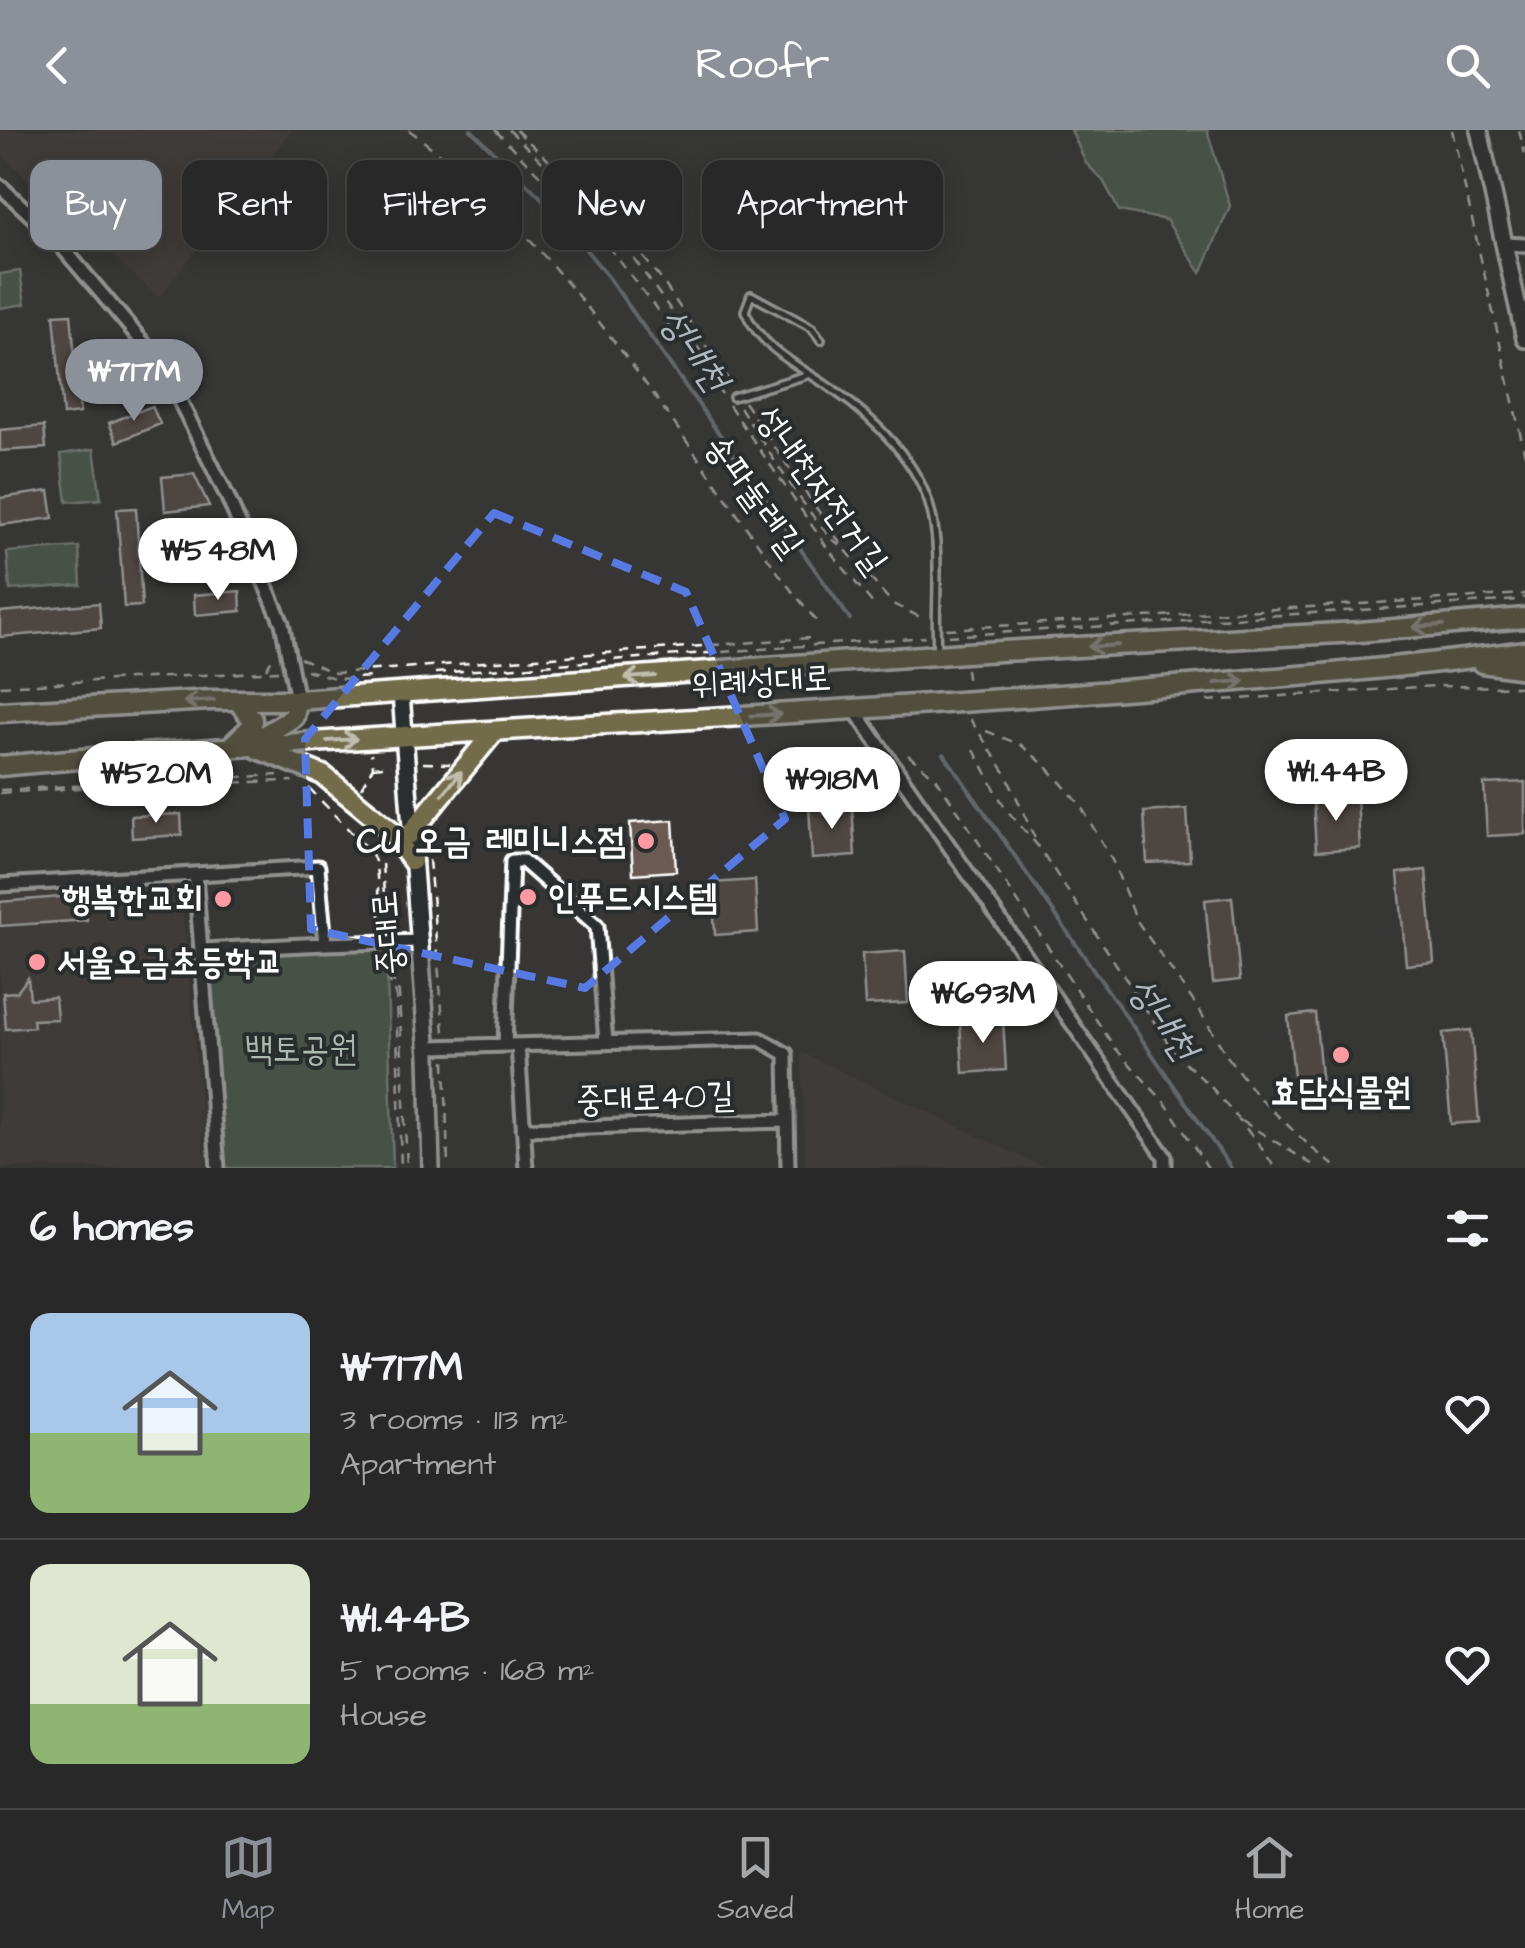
<!DOCTYPE html>
<meta charset="utf-8">
<style>
body{margin:0;font-family:"Architects Daughter","Poor Story",sans-serif;background:#353434;color:#f1f3f6;height:100vh;display:flex;flex-direction:column;font-size:38px;white-space:nowrap}
*{box-sizing:border-box;margin:0}
p{font-size:32px;color:#a5a6a8}
.icon{flex:none;width:55px;height:55px;fill:none;stroke:currentColor;stroke-width:2;stroke-linecap:round;stroke-linejoin:round}
.map{position:relative;height:1038px;overflow:hidden}
.side{display:flex;flex-direction:column;background:#292828;flex:1}
.side>*{flex:none}
.top-card{position:absolute;left:30px;top:30px;width:1000px;height:90px;display:flex;gap:20px}
.price{position:absolute;translate:-50% -85px;padding:0 22px;border-radius:35px;background:#fff;color:#222;font-size:32px;line-height:65px;filter:drop-shadow(0 2px 5px #0008)}
.price::after{content:'';position:absolute;left:50%;top:60px;width:30px;height:22px;margin-left:-15px;background:inherit;clip-path:polygon(0 0,100% 0,50% 100%)}
.price.active{background:#8c9099;color:#fff}
ul{padding:0;list-style:none}
li{display:flex;align-items:center;gap:30px;height:250px;padding:0 30px}
li+li{border-top:2px solid #454445}
li span{display:grid;place-items:center;flex:none;width:280px;height:200px;border-radius:20px;color:#555}
li>.icon{margin-inline-start:auto}
span .icon{width:120px;height:120px;fill:#fffc;stroke-width:1}
li b{font-size:42px}
h2{display:flex;justify-content:space-between;align-items:center;height:120px;padding:0 30px;font-size:42px}
.tag{padding:0 35px;border-radius:20px;background:#292828;box-shadow:0 5px 25px #0003,0 0 0 2px #454445;font-size:35px;line-height:90px}
.tag.active{background:#8c9099;color:#fff}
header{display:flex;justify-content:space-between;align-items:center;height:130px;padding:0 30px;background:#8c9099;color:#fff;font-size:45px;font-weight:600}
.menu{display:flex;justify-content:space-around;align-items:center;height:140px;border-top:2px solid #454445;background:#292828;font-size:28px;color:#a5a6a8}
.menu a{display:grid;justify-items:center;gap:5px}
.menu .active{color:#8c9099}
.map>svg:first-child{display:block}
</style>
<header><svg class="icon" aria-label="back" viewBox="0 0 24 24"><path d="M15 5l-7 7 7 7"/></svg>Roofr<svg class="icon" aria-label="search" viewBox="0 0 24 24"><circle cx="10" cy="10" r="6"/><path d="M15 15l6 6"/></svg></header>
<div class="map">
<svg width="1525" height="1038" viewBox="0 0 1525 1038">
<rect width="100%" height="100%" fill="#373635"/>
<filter id="ink" filterUnits="userSpaceOnUse"><feTurbulence type="fractalNoise" baseFrequency=".01" numOctaves="2"/><feDisplacementMap in="SourceGraphic" scale="20" xChannelSelector="R" yChannelSelector="G"/><feConvolveMatrix kernelMatrix="1 2 1 2 8 2 1 2 1" color-interpolation-filters="sRGB"/></filter>
<g filter="url(#ink)">
<path fill="#47413e" d="M 0,0 L 292,0 L 159,168 L 0,24 Z
M 181,754 L 206,1038 L 0,1038 L 0,766 Z
M 801,922 L 1046,1038 L 806,1038 Z"/>
<path fill="#5b715d" stroke="#adb8ae" stroke-width="2.5" d="M 1071,0 L 1207,0 L 1230,76 L 1201,143 L 1166,90 L 1119,81 L 1104,52 L 1086,33 Z
M 20,141 L 25,174 L 0,178 L 0,144 Z
M 129,214 L 153,251 L 105,265 L 94,223 Z
M 94,319 L 101,369 L 67,372 L 61,324 Z
M 210,414 L 212,436 L 171,442 L 168,420 Z
M 79,417 L 81,455 L 10,460 L 7,422 Z
M 380,817 L 387,847 L 393,1038 L 222,1038 L 207,825 Z"/>
<g fill="none" stroke-linecap="round" stroke-linejoin="round">
<path stroke="#97a2ac" stroke-width="4" d="M 471,0 L 552,78 L 609,148 L 850,489
M 944,624 L 1231,1038"/>
</g>
<path fill="#6b5a53" stroke="#fff" stroke-width="2.5" d="M 71,184 L 80,283 L 63,285 L 54,185 Z
M 152,276 L 160,294 L 117,312 L 109,293 Z
M 44,296 L 46,318 L 0,321 L 0,300 Z
M 194,344 L 209,376 L 165,381 L 162,347 Z
M 49,361 L 53,388 L 0,395 L 0,368 Z
M 136,378 L 142,476 L 124,477 L 117,379 Z
M 240,461 L 241,481 L 195,485 L 194,465 Z
M 99,473 L 101,498 L 0,507 L 0,482 Z
M 1525,652 L 1525,704 L 1487,706 L 1484,654 Z
M 1357,666 L 1360,718 L 1316,721 L 1313,669 Z
M 852,674 L 855,726 L 812,729 L 809,677 Z
M 1187,679 L 1190,731 L 1147,733 L 1144,682 Z
M 181,684 L 182,705 L 132,708 L 131,686 Z
M 673,690 L 676,741 L 633,744 L 630,693 Z
M 1426,740 L 1434,832 L 1406,835 L 1398,743 Z
M 755,750 L 758,802 L 715,805 L 712,753 Z
M 85,765 L 87,790 L 0,796 L 0,772 Z
M 1232,767 L 1240,850 L 1213,853 L 1205,770 Z
M 905,821 L 908,873 L 865,875 L 862,824 Z
M 28,848 L 30,869 L 55,867 L 57,889 L 33,890 L 34,897 L 6,899 L 3,863 L 17,862 Z
M 1315,883 L 1323,967 L 1296,969 L 1288,886 Z
M 1003,889 L 1006,940 L 963,943 L 960,891 Z
M 1471,900 L 1479,992 L 1451,994 L 1443,903 Z"/>
<g fill="none" stroke-linecap="round" stroke-linejoin="round">
<defs>
<path id="service" d="M 821,210 L 812,198 L 751,165 L 745,181 C 761,220 804,238 836,262 C 876,290 919,333 931,381 C 942,423 934,477 937,521
M 733,267 L 807,245"/>
<path id="minor" d="M 0,56 L 52,105 L 162,235 L 228,368 L 282,493 L 297,570
M 1505,114 L 1525,115
M 854,579 L 1165,1027 L 1165,1038
M 195,744 L 218,1038
M 0,755 L 318,737 L 325,814 L 419,811
M 201,820 L 325,814
M 505,915 L 512,731 L 523,731 L 597,796 L 606,912
M 518,915 L 526,1038
M 428,917 L 760,909 L 786,924 L 788,1038
M 523,999 L 787,991"/>
<path id="secondary" d="M 1479,0 L 1525,209
M 401,563 L 428,926 L 431,1038"/>
<path id="primary" d="M 1482,533 L 1525,539
M 0,582 L 211,570 L 297,570 L 965,523 L 1359,502 L 1525,488
M 250,614 L 294,587 L 297,570
M 232,615 L 252,596 L 252,589 L 237,570
M 258,619 L 323,645 L 388,698 L 412,731
M 0,636 C 365,603 731,591 1097,562 C 1240,551 1383,541 1525,521
M 410,704 L 494,602"/>
</defs>
<use href="#service" stroke="#fff" stroke-width="12"/>
<use href="#minor" stroke="#fff" stroke-width="19"/>
<use href="#secondary" stroke="#fff" stroke-width="22"/>
<use href="#primary" stroke="#fff" stroke-width="25"/>
<path stroke="#fff" stroke-width="2.5" stroke-dasharray="10 8" stroke-linecap="butt" d="M 409,0 C 566,117 672,294 784,451 L 819,494
M 495,0 L 604,111 L 722,264
M 509,0 L 614,101 L 727,258
M 516,0 L 616,93 L 661,149 L 734,258
M 1452,0 L 1525,325
M 1519,0 L 1525,24
M 744,272 L 843,417 L 893,474 L 926,490
M 729,275 L 828,419 L 874,475
M 740,277 C 757,303 819,404 840,415
M 946,499 L 1525,464
M 948,506 L 1519,470 L 1525,467
M 300,528 L 335,543 L 809,508
M 266,539 L 272,529 L 277,529
M 966,539 L 968,556
M 306,540 L 338,549 L 372,547
M 435,543 L 925,507
M 0,556 L 278,541
M 1207,571 L 1435,556 L 1525,557
M 970,589 L 1006,644 L 1037,713
M 986,601 L 1021,615 L 1046,636 L 1079,673 L 1112,730 L 1137,791 L 1198,878 L 1227,926 L 1257,966 L 1314,1020 L 1337,1038
M 974,620 L 1005,678 L 1038,716 L 1174,922 L 1213,959 L 1258,1013 L 1275,1038
M 908,625 L 936,648 L 1115,918 L 1166,974 L 1208,1038
M 423,633 L 450,634
M 373,637 L 391,635
M 309,658 L 372,724 L 376,734 L 381,799
M 361,658 L 373,637 L 371,624
M 0,660 L 278,645
M 0,663 L 125,655 L 293,651
M 381,716 L 386,798
M 429,722 L 433,714
M 429,730 L 444,902
M 388,826 L 391,846 L 399,863 L 407,1038
M 385,827 L 388,848 L 396,864 L 401,1038
M 445,930 L 448,1038
M 1242,991 L 1318,1038"/>
<use href="#service" stroke="#2a2d2e" stroke-width="5"/>
<use href="#minor" stroke="#2a2d2e" stroke-width="11"/>
<use href="#secondary" stroke="#2a2d2e" stroke-width="15"/>
<use href="#primary" stroke="#726c4b" stroke-width="18"/>
</g>
<defs><path id="oneway-shaft" d="M-6 0H5M1.5-3L5.5 0L1.5 3" fill="none" stroke-width="1.6" stroke-linecap="round" stroke-linejoin="round" transform="scale(2.5)"/></defs>
<g stroke="#c0bdae">
<use href="#oneway-shaft" transform="translate(1428 496) rotate(175)"/>
<use href="#oneway-shaft" transform="translate(1103 516) rotate(177)"/>
<use href="#oneway-shaft" transform="translate(640 547) rotate(176)"/>
<use href="#oneway-shaft" transform="translate(1230 552) rotate(-4)"/>
<use href="#oneway-shaft" transform="translate(199 571) rotate(177)"/>
<use href="#oneway-shaft" transform="translate(766 585) rotate(-3)"/>
<use href="#oneway-shaft" transform="translate(342 610) rotate(-4)"/>
<use href="#oneway-shaft" transform="translate(452 653) rotate(-51)"/>
</g>
</g>
<path d="M0 0H1525V1038H0ZM 494,383 L 686,462 L 785,689 L 585,858 L 311,799 L 305,609 Z" fill="#373635" fill-opacity=".55" fill-rule="evenodd"/>
<path fill="none" stroke="#567ae2" stroke-width="8" stroke-dasharray="20 12" stroke-linejoin="round" d="M 494,383 L 686,462 L 785,689 L 585,858 L 311,799 L 305,609 Z"/>
<g fill="#ff9aa2" stroke="#2a2d2e" stroke-width="4">
<circle cx="646" cy="711" r="10"/>
<circle cx="528" cy="767" r="10"/>
<circle cx="223" cy="769" r="10"/>
<circle cx="37" cy="832" r="10"/>
<circle cx="1341" cy="925" r="10"/>
</g>
<g text-anchor="middle" dominant-baseline="central" stroke-width="8" stroke-linejoin="round" paint-order="stroke">
<g font-size="35" fill="#fff" stroke="#2a2d2e">
<text transform="translate(821 360) rotate(54)">성내천자전거길</text>
<text transform="translate(754 366) rotate(54)">송파둘레길</text>
<text transform="translate(761 552) rotate(-3)">위례성대로</text>
<text transform="translate(388 803) rotate(-95)">중대로</text>
<text transform="translate(655 968) rotate(-2)">중대로40길</text>
</g>
<g font-size="35" font-weight="bold" fill="#fff" stroke="#2a2d2e" text-anchor="end">
<text x="626" y="711">CU 오금 레미니스점</text>
<text x="548" y="767" text-anchor="start">인푸드시스템</text>
<text x="203" y="769">행복한교회</text>
<text x="57" y="832" text-anchor="start">서울오금초등학교</text>
<text x="1341" y="962" text-anchor="middle">효담식물원</text>
</g>
<g font-size="35" fill="#adb8ae" stroke="#2a2d2e">
<text x="301" y="919">백토공원</text>
</g>
<g font-size="38" font-style="italic" fill="#b1b9c0" stroke="#2a2d2e">
<text transform="translate(693 220) rotate(55)">성내천</text>
<text transform="translate(1162 889) rotate(55)">성내천</text>
</g>
</g>
</svg>
<b class="price active" style="left:134px;top:294px">₩717M</b>
<b class="price" style="left:218px;top:473px">₩548M</b>
<b class="price" style="left:1336px;top:694px">₩1.44B</b>
<b class="price" style="left:156px;top:696px">₩520M</b>
<b class="price" style="left:832px;top:702px">₩918M</b>
<b class="price" style="left:983px;top:916px">₩693M</b>
<div class="top-card">
<a class="tag active">Buy</a>
<a class="tag">Rent</a>
<a class="tag">Filters</a>
<a class="tag">New</a>
<a class="tag">Apartment</a>
</div>
</div>
<section class="side">
<h2>6 homes<svg class="icon" aria-label="filters" viewBox="0 0 24 24"><path d="M4 7h16M4 17h16"/><circle cx="9" cy="7" r="2"/><circle cx="15" cy="17" r="2"/></svg></h2>
<ul>
<li><span style="background:linear-gradient(#a9c7e8 60%,#8fb573 0)"><svg class="icon" aria-label="home" viewBox="0 0 24 24"><path d="M3 11l9-7 9 7M6 9v11h12V9"/></svg></span><div><b>₩717M</b><p>3 rooms · 113 m²</p><p>Apartment</p></div><svg class="icon" aria-label="heart" viewBox="0 0 24 24"><path d="M12 20l-8-8c-3-5 5-10 8-4 3-6 11-1 8 4z"/></svg></li>
<li><span style="background:linear-gradient(#dfe7d0 70%,#8fb573 0)"><svg class="icon" aria-label="home" viewBox="0 0 24 24"><path d="M3 11l9-7 9 7M6 9v11h12V9"/></svg></span><div><b>₩1.44B</b><p>5 rooms · 168 m²</p><p>House</p></div><svg class="icon" aria-label="heart" viewBox="0 0 24 24"><path d="M12 20l-8-8c-3-5 5-10 8-4 3-6 11-1 8 4z"/></svg></li>
</ul>
</section>
<nav class="menu">
<a class="active"><svg class="icon" aria-label="map" viewBox="0 0 24 24"><path d="M3 6l6-2 6 2 6-2v14l-6 2-6-2-6 2zM9 4v14M15 6v14"/></svg>Map</a>
<a><svg class="icon" aria-label="saved" viewBox="0 0 24 24"><path d="M7 4h10v16l-5-4-5 4z"/></svg>Saved</a>
<a><svg class="icon" aria-label="home" viewBox="0 0 24 24"><path d="M3 11l9-7 9 7M6 9v11h12V9"/></svg>Home</a>
</nav>
